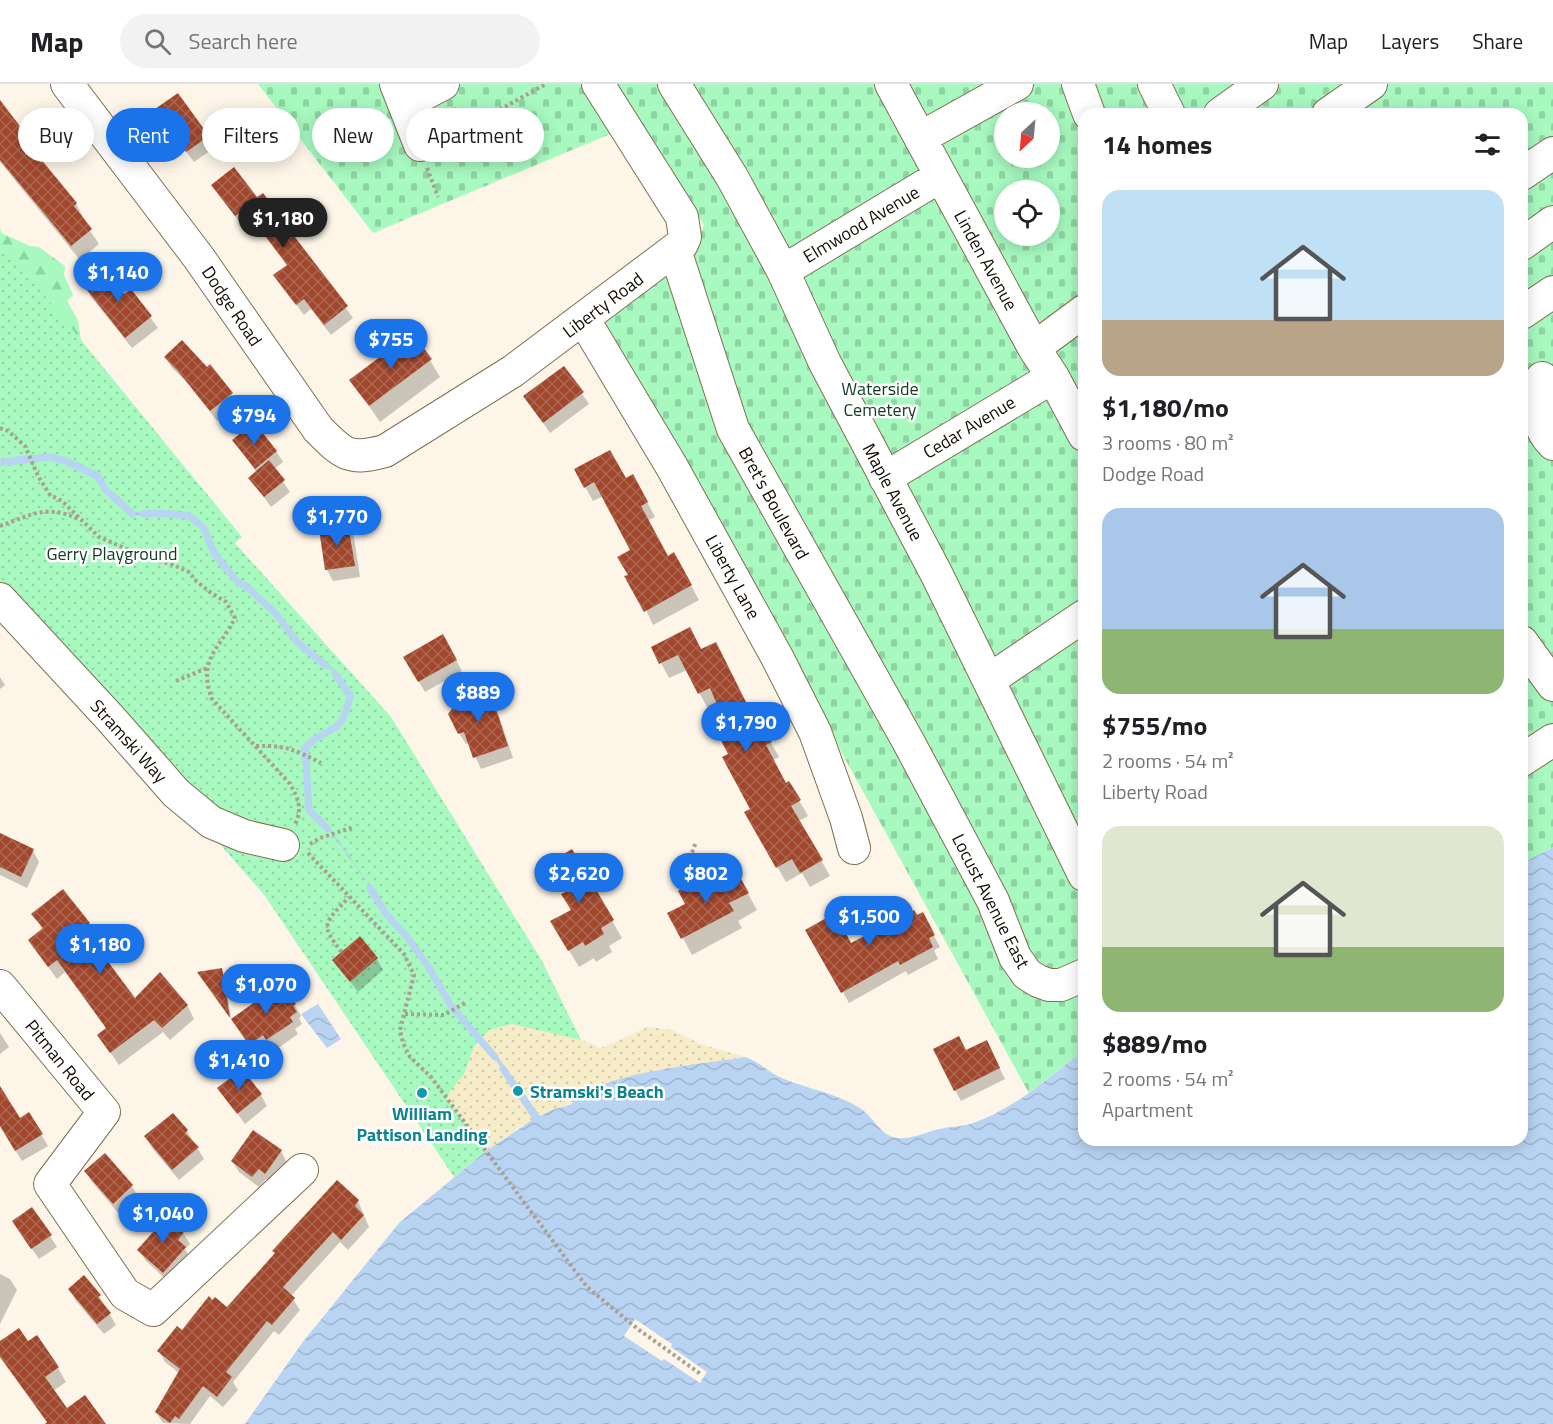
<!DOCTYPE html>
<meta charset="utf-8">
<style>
body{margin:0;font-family:"Titillium Web",sans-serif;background:#f2f2f2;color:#202124;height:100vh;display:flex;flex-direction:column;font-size:22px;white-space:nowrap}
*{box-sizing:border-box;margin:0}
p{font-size:20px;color:#757577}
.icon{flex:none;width:33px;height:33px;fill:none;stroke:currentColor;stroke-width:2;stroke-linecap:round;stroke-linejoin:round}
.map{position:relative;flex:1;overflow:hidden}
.drawer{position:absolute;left:1078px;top:24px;width:450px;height:1038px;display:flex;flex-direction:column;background:#fff;border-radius:18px;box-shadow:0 3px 15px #0003}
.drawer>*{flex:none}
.hud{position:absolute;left:18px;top:24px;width:570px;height:54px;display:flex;gap:12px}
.needle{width:39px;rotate:206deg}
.controls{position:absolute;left:994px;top:18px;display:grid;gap:12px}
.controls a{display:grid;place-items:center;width:66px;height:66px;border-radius:50%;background:#fff;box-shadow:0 3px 15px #0003;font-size:30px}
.price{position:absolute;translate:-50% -51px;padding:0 14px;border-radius:21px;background:#1a73e8;color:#fff;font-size:20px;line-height:39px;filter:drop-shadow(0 2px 3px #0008)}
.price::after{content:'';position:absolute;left:50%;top:36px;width:18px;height:14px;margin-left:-9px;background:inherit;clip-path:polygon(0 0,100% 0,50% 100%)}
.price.current{background:#222;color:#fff}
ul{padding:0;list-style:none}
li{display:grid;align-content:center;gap:12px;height:318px;padding:0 24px}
li span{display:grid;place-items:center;height:186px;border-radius:18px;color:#555}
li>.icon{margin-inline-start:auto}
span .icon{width:108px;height:108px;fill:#fffc;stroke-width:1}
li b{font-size:26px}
h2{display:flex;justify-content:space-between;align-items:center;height:72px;padding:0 24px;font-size:26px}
.pill{padding:0 21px;border-radius:27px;background:#fff;box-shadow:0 3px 15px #0003;font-size:21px;line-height:54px}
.pill.current{background:#1a73e8;color:#fff}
header{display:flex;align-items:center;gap:36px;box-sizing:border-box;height:84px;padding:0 30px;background:#fff;border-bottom:2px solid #e0e0e0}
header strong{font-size:28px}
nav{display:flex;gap:33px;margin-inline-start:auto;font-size:21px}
.search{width:420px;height:54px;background:#f2f2f2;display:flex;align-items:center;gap:15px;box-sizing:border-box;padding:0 21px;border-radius:33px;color:#757577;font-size:22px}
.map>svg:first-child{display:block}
</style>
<header>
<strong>Map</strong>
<div class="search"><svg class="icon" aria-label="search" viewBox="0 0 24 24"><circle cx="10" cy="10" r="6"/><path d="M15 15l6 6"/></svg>Search here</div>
<nav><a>Map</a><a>Layers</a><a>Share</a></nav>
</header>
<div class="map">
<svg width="1553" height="1340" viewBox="0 0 1553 1340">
<defs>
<pattern id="forest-firs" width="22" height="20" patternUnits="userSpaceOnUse" patternTransform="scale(1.5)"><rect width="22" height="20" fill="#a7f9c0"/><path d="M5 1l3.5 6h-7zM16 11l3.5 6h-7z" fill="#8fd4a3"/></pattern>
<pattern id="sand-dots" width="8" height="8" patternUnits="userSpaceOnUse" patternTransform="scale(1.5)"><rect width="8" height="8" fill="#f6ecc7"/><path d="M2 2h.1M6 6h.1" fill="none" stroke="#d2c9a9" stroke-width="1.8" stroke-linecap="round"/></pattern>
<pattern id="cemetery-stones" width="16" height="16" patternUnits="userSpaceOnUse" patternTransform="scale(1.5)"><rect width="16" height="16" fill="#a7f9c0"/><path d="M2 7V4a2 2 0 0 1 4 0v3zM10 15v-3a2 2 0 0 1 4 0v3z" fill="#8fd4a3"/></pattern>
<pattern id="park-dots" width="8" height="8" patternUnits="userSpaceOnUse" patternTransform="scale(1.5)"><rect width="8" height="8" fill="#a7f9c0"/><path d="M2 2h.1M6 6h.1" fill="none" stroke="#8fd4a3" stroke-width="1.8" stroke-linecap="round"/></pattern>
<pattern id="water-waves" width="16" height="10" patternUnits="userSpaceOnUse" patternTransform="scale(1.5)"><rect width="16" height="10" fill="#b9d4f2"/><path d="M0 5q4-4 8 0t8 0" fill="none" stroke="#9eb5ce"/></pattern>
<pattern id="building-cross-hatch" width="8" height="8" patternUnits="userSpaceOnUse" patternTransform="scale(1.5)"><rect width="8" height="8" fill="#a3472c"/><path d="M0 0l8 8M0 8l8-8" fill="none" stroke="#a96854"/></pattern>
</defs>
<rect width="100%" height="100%" fill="#fdf5e8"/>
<path fill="url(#forest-firs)" d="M 0,143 L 1,149 L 30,162 L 39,163 L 65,182 L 64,191 L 73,211 L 67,217 L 78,236 L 83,271 L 0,292 Z"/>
<path fill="url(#sand-dots)" d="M 512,940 L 574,953 L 601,964 L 648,943 L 672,946 L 700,960 L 745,973 L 659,987 L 552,1026 L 521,1042 L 486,1067 L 446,1013 L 464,990 L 474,963 L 489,946 Z"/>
<path fill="url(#cemetery-stones)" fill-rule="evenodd" d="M 258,0 L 584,0 L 615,48 L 373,149 Z
M 615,0 L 1553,0 L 1553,763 L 1523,779 L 1522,30 L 1084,30 L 1084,966 L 1029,1009 L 603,235 L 659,194 L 687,179 L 704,141 ZM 1005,28 L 1050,28 L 1050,74 L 1005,74 ZM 1005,106 L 1050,106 L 1050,152 L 1005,152 Z"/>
<path fill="url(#park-dots)" d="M 0,157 L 242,453 L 235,459 L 391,633 L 542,877 L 581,956 L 512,940 L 489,946 L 474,963 L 464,990 L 446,1013 L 486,1067 L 454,1093 L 265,812 L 0,507 Z"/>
<path fill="url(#water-waves)" d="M 48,370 L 66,373 L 101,390 L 108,403 L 136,428 L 155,426 L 182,427 L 191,429 L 206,442 L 218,469 L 239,495 L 247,500 L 279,529 L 299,556 L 336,586 L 354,612 C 351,622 347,634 340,643 C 332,651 318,654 309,665 L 311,725 L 325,737 L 388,828 L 409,850 L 430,880 L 453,919 L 496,970 L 540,1032 L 552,1026 L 572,1020 L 575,1012 C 627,986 689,982 745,973 C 760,978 769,989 784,995 C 809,1005 838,1010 860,1024 C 871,1031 879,1047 890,1052 C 904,1058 922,1050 935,1046 C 946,1043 959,1043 970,1040 C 1014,1026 1049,993 1084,966 L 1084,1056 L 1522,1056 L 1523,779 L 1553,763 L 1553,1340 L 245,1340 L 302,1259 L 399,1139 L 486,1067 L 535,1034 L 493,972 L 451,922 L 428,882 L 406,852 L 386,830 L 371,804 L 323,738 L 309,726 L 305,664 C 316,651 325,651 337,642 C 345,636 348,622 350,612 L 333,588 L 297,558 L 277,531 L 246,502 L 238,498 L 228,487 L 215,471 L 203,443 L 189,432 L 155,429 L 135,431 L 105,405 L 97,392 L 66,377 L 49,373 L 0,379 L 0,375 L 19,372 Z
M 318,920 L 341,955 L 327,964 L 301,930 Z"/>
<path fill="#fdf5e8" d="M 635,1235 L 672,1260 L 671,1263 L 707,1288 L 700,1299 L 664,1275 L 662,1277 L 624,1252 Z"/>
<path fill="#0003" d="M 0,21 L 76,120 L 84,134 L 82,135 L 99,160 L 80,176 L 0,78 Z
M 154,28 L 208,53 L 214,64 L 194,78 L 181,61 L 179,63 Z
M 213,101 L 257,115 L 284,139 L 353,234 L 331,251 L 311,225 L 304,231 L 275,192 L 288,182 L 252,135 L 243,143 Z
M 85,201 L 124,212 L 131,207 L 158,244 L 132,264 L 91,213 Z
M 165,273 L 231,309 L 238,320 L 217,337 L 186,297 L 172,284 Z
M 430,276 L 440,293 L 380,338 L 351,296 Z
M 564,284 L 589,320 L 550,349 L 525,312 Z
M 234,356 L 276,367 L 283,378 L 274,385 L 290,408 L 271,423 L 250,394 L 257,389 Z
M 576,386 L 626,396 L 641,406 L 655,433 L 647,437 L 668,473 L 674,470 L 699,516 L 653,541 L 630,491 L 632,466 L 603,412 L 593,417 Z
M 347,442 L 354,453 L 360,493 L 333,497 L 327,486 L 321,446 Z
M 443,552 L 462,587 L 425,608 L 405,574 Z
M 653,564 L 701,567 L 760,640 L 779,673 L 773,676 L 786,700 L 789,699 L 808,732 L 799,737 L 830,792 L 810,803 L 802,789 L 786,798 L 746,729 L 752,725 L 730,670 L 726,638 L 718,620 L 708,625 L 687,586 L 669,594 Z
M 0,593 L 5,601 L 0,605 Z
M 492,620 L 499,632 L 513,674 L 481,685 L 469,659 L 466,660 L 459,649 Z
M 0,751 L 33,767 L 39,778 L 27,804 L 0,791 Z
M 572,767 L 622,854 L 609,862 L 612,868 L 596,878 L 594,874 L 579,883 L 552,838 L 573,826 Z
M 737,790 L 757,826 L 738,837 L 742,844 L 692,871 L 683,854 L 687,820 L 700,801 L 713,803 Z
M 33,830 L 89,840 L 96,853 L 91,857 L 134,916 L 187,921 L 194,935 L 170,956 L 163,948 L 119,981 L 99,952 L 107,945 L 65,888 L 57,895 L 29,857 L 43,846 Z
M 916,833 L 928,841 L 940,863 L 934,866 L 938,875 L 908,891 L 906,887 L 849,919 L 808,847 L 851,861 Z
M 377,875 L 383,886 L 358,908 L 334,877 Z
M 221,885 L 224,890 L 231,934 L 202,893 Z
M 295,921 L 301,932 L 299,934 L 302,940 L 295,945 L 298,950 L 274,967 L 271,961 L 256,971 L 233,935 Z
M 0,949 L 9,963 L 0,970 Z
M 966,968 L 992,969 L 1005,995 L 961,1017 L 955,1006 Z
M 219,1004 L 261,1011 L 267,1022 L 245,1040 Z
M 0,1005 L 19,1036 L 29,1030 L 48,1062 L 22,1077 L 0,1042 Z
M 187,1047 L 204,1075 L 179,1096 L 152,1064 L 146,1053 Z
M 281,1067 L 287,1079 L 272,1100 L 266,1095 L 259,1103 L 239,1088 L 232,1077 Z
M 105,1071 L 132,1102 L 138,1113 L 120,1131 L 92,1098 L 86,1087 Z
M 337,1098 L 358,1117 L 369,1143 L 348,1166 L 340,1158 L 291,1212 L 300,1226 L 279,1251 L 274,1247 L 233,1298 L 238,1306 L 223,1323 L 210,1312 L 190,1340 L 163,1339 L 156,1328 L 179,1289 L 165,1278 L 159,1267 L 182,1248 L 228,1225 Z
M 164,1132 L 183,1149 L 190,1160 L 185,1165 L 191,1175 L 170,1199 L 146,1177 L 139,1166 L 155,1148 Z
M 20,1148 L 50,1152 L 57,1163 L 39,1175 Z
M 0,1190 L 10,1195 L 17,1206 L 0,1240 Z
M 84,1194 L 99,1212 L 116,1241 L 104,1250 L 76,1217 L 70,1206 Z
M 28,1259 L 58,1284 L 66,1298 L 53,1307 L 67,1326 L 104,1340 L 48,1340 L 4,1276 Z"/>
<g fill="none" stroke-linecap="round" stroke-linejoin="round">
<path stroke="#b9d4f2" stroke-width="7" d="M 0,379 L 49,373 L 66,377 L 97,392 L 105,405 L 132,430
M 143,430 L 155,429 L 189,432 L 203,443 L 215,471 L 238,498 L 246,502 L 277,531 L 297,558 L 326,582
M 327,744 L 309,726 L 305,664 C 316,651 325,651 337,642 C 345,635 348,621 350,611 L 335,590
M 370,804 L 386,830 L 406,852 L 428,882 L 451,922 L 495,973
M 503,985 L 536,1034"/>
</g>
<path fill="url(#building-cross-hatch)" d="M 178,9 L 209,52 L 186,68 L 174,51 L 171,53 L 152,27 Z
M 0,16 L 29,54 L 26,57 L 77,119 L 74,122 L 92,145 L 71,162 L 0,76 Z
M 234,83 L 257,113 L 263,109 L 285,138 L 284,139 L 348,222 L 324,241 L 304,215 L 296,221 L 273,191 L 287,181 L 245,125 L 235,132 L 211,101 Z
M 104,184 L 124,210 L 131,205 L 152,232 L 125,254 L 83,201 Z
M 412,249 L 432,275 L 369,322 L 349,296 Z
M 182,256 L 207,283 L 210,280 L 233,309 L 210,327 L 177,286 L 164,273 Z
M 564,282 L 584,308 L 543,339 L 523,312 Z
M 254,338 L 277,367 L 255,385 L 232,356 Z
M 610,366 L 626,394 L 633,390 L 648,418 L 641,422 L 668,472 L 674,468 L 692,501 L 644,528 L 624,492 L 628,491 L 617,473 L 630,466 L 594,398 L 584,404 L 574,385 Z
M 269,376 L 285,396 L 264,413 L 248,394 Z
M 348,440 L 355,482 L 325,486 L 319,445 Z
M 690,543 L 701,565 L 716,558 L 749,624 L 752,623 L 772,658 L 766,661 L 786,699 L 789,697 L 801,716 L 791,722 L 823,776 L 800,789 L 792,775 L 776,784 L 744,728 L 750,725 L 722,673 L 728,670 L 714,643 L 724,637 L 710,604 L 698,610 L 678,571 L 659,580 L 651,563 Z
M 443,550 L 457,576 L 418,598 L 403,573 Z
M 471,601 L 494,619 L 508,662 L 473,674 L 464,648 L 458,650 L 448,630 Z
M 0,749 L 34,765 L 21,793 L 0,783 Z
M 572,765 L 614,836 L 601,844 L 604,850 L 585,862 L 583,858 L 568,867 L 550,837 L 571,826 L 561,810 L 566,808 L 549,779 Z
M 737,788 L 749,809 L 729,819 L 734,827 L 681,855 L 667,829 L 685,820 L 678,807 L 698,796 L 700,799 L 710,794 L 713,801 Z
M 63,805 L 90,839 L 83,844 L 135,914 L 160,888 L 188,921 L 162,944 L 154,936 L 110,969 L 97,951 L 106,944 L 57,876 L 48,883 L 28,856 L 43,844 L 31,830 Z
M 914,826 L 917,831 L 923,828 L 935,851 L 929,854 L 933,863 L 900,881 L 898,877 L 841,909 L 805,846 L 835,829 L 851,859 Z
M 360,852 L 378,874 L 350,898 L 332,876 Z
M 222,884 L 230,934 L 197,888 Z
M 282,899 L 296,920 L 293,922 L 297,928 L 290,933 L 293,938 L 266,956 L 263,951 L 249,961 L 231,935 Z
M 959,952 L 966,966 L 987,956 L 1000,984 L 954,1007 L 933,965 Z
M 242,985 L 262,1010 L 237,1030 L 217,1004 Z
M 0,1002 L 20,1034 L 29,1028 L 43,1050 L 15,1067 L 0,1042 Z
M 173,1029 L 188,1046 L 185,1049 L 199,1063 L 172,1086 L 144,1052 Z
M 253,1046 L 282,1066 L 265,1090 L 259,1085 L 252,1093 L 231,1077 Z
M 105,1069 L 133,1101 L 113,1120 L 84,1087 Z
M 337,1096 L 359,1116 L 355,1122 L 364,1131 L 341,1156 L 333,1148 L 283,1203 L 295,1214 L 272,1241 L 267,1237 L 226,1288 L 232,1293 L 217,1313 L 203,1302 L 179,1335 L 175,1332 L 170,1339 L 155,1328 L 180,1285 L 157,1267 L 177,1242 L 182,1246 L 209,1212 L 212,1216 L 215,1213 L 227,1223 L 275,1169 L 272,1167 Z
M 32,1123 L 52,1151 L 31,1165 L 12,1137 Z
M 163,1129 L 184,1148 L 178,1156 L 186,1163 L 163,1189 L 137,1166 L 154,1147 L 151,1143 Z
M 84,1191 L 101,1211 L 98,1213 L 111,1229 L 97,1240 L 68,1205 Z
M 19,1244 L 28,1257 L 37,1251 L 59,1283 L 45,1293 L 67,1324 L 85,1311 L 106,1340 L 45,1340 L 47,1338 L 0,1273 L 0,1257 Z"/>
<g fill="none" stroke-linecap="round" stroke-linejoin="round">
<defs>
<path id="minor" d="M 67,0 L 199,174 L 318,345 C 343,370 348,377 385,367 L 513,287 L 682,160 L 685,153 L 682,133 L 598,0
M 396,0 L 420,61
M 674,0 L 732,93 L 783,187 L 825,279 L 936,489 L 1084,791
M 891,0 L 1034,264 L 1053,293 L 1084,351
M 1078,0 L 1089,30
M 1154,0 L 1169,30
M 404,18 L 418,13 L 443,0
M 1220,30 L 1262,0
M 1328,30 L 1371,0
M 920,54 L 1017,0
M 1522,90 L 1553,69
M 1522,160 L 1553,138
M 675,166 L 733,345 L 908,657 L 993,817 L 1015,873 L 1027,890 L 1038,897 L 1049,901 L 1061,901 L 1084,891
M 783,187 L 939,93
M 1522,229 L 1553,208
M 584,236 L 672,383 L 777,573 L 815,648 L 846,734 L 854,764
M 1034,264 L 1084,227
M 1542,294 C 1539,319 1533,340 1553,360
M 885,394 L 1053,293
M 0,515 L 111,635 L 176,709 L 211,738 L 244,752 L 283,761
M 1522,558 L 1553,601
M 989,596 L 1084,532
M 1522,676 L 1553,656
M 0,902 L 104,1028 L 50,1100 L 125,1210 L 153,1226 L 302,1086"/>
</defs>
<use href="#minor" stroke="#826f51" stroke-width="34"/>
<path stroke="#a8a094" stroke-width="4" stroke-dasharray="3 3" stroke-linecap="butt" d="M 454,24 L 465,45
M 446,52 L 465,45 L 546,0
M 427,84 L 438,113
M 0,344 L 8,347 L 25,362 L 38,392 L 50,411 L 62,417 L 99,453 L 150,475 L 171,480 L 189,488 L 196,497 L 210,508 L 226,518 L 235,534 C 219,566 197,575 212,615 L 290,700 C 298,714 303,725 295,740
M 0,442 C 31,431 46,420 79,435
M 176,597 L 207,584
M 256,662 C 286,661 295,666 321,679
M 310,760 L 320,754 L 354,743
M 308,769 L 404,870 L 414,891 L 400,946 L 403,959 L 410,973 L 431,993 L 587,1203 L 639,1246 L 702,1291
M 684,803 L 684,790 L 696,758
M 342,868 C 318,840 326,838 349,813
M 405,930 L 444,931 L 465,919"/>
<use href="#minor" stroke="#fff" stroke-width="32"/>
</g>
<g fill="#0f9aa8" stroke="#fff" stroke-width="2">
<circle cx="518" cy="1007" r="6"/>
<circle cx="422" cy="1009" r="6"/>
</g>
<g text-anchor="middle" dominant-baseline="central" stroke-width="5" stroke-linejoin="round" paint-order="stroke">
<g font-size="18" fill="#140d03" stroke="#fff">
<text transform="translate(861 140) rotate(-31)">Elmwood Avenue</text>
<text transform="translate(986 176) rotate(61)">Linden Avenue</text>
<text transform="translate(603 221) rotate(-37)">Liberty Road</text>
<text transform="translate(232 222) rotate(56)">Dodge Road</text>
<text transform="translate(969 343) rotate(-31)">Cedar Avenue</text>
<text transform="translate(893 408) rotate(62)">Maple Avenue</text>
<text transform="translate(774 419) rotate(61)">Bret's Boulevard</text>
<text transform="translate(733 493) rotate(61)">Liberty Lane</text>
<text transform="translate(129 657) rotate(48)">Stramski Way</text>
<text transform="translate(991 817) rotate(63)">Locust Avenue East</text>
<text transform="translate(60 976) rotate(51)">Pitman Road</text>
</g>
<g font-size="18" fill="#143c23" stroke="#fff">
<text x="880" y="304">Waterside<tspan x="880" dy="21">Cemetery</tspan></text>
<text x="112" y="469">Gerry Playground</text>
</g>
<g font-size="18" font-weight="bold" fill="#0d838f" stroke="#fff" text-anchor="start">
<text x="530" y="1007">Stramski's Beach</text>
<text x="422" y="1029" text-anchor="middle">William<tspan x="422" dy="21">Pattison Landing</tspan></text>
</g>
</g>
</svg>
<div class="controls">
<a><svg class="needle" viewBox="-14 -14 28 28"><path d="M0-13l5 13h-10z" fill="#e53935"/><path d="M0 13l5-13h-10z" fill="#757577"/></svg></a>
<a><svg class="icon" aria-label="locate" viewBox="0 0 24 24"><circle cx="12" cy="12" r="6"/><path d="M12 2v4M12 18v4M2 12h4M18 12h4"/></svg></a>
</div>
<b class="price current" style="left:283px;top:165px">$1,180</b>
<b class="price" style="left:118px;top:219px">$1,140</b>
<b class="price" style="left:391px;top:286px">$755</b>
<b class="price" style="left:254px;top:362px">$794</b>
<b class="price" style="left:337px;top:463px">$1,770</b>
<b class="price" style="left:478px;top:639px">$889</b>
<b class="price" style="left:746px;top:669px">$1,790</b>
<b class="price" style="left:579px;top:820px">$2,620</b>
<b class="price" style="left:706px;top:820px">$802</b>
<b class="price" style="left:869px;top:863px">$1,500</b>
<b class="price" style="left:100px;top:891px">$1,180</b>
<b class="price" style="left:266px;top:931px">$1,070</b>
<b class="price" style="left:239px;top:1007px">$1,410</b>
<b class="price" style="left:163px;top:1160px">$1,040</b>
<div class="hud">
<a class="pill">Buy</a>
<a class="pill current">Rent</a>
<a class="pill">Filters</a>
<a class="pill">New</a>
<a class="pill">Apartment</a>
</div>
<section class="drawer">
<h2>14 homes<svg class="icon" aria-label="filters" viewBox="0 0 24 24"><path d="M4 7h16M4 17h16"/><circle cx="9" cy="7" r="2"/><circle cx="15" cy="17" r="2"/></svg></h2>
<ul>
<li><span style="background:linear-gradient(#bfe0f5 70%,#b9a48a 0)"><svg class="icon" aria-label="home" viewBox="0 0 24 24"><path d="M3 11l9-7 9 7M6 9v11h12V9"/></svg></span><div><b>$1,180/mo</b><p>3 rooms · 80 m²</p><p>Dodge Road</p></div></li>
<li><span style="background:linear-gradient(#a9c7e8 65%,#8fb573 0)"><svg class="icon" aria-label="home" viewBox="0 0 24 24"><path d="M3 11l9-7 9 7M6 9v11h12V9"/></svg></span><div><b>$755/mo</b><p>2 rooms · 54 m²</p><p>Liberty Road</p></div></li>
<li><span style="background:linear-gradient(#dfe7d0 65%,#8fb573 0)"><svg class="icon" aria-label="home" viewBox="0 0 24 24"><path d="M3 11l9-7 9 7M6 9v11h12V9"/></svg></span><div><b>$889/mo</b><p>2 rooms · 54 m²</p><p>Apartment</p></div></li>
</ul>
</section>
</div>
